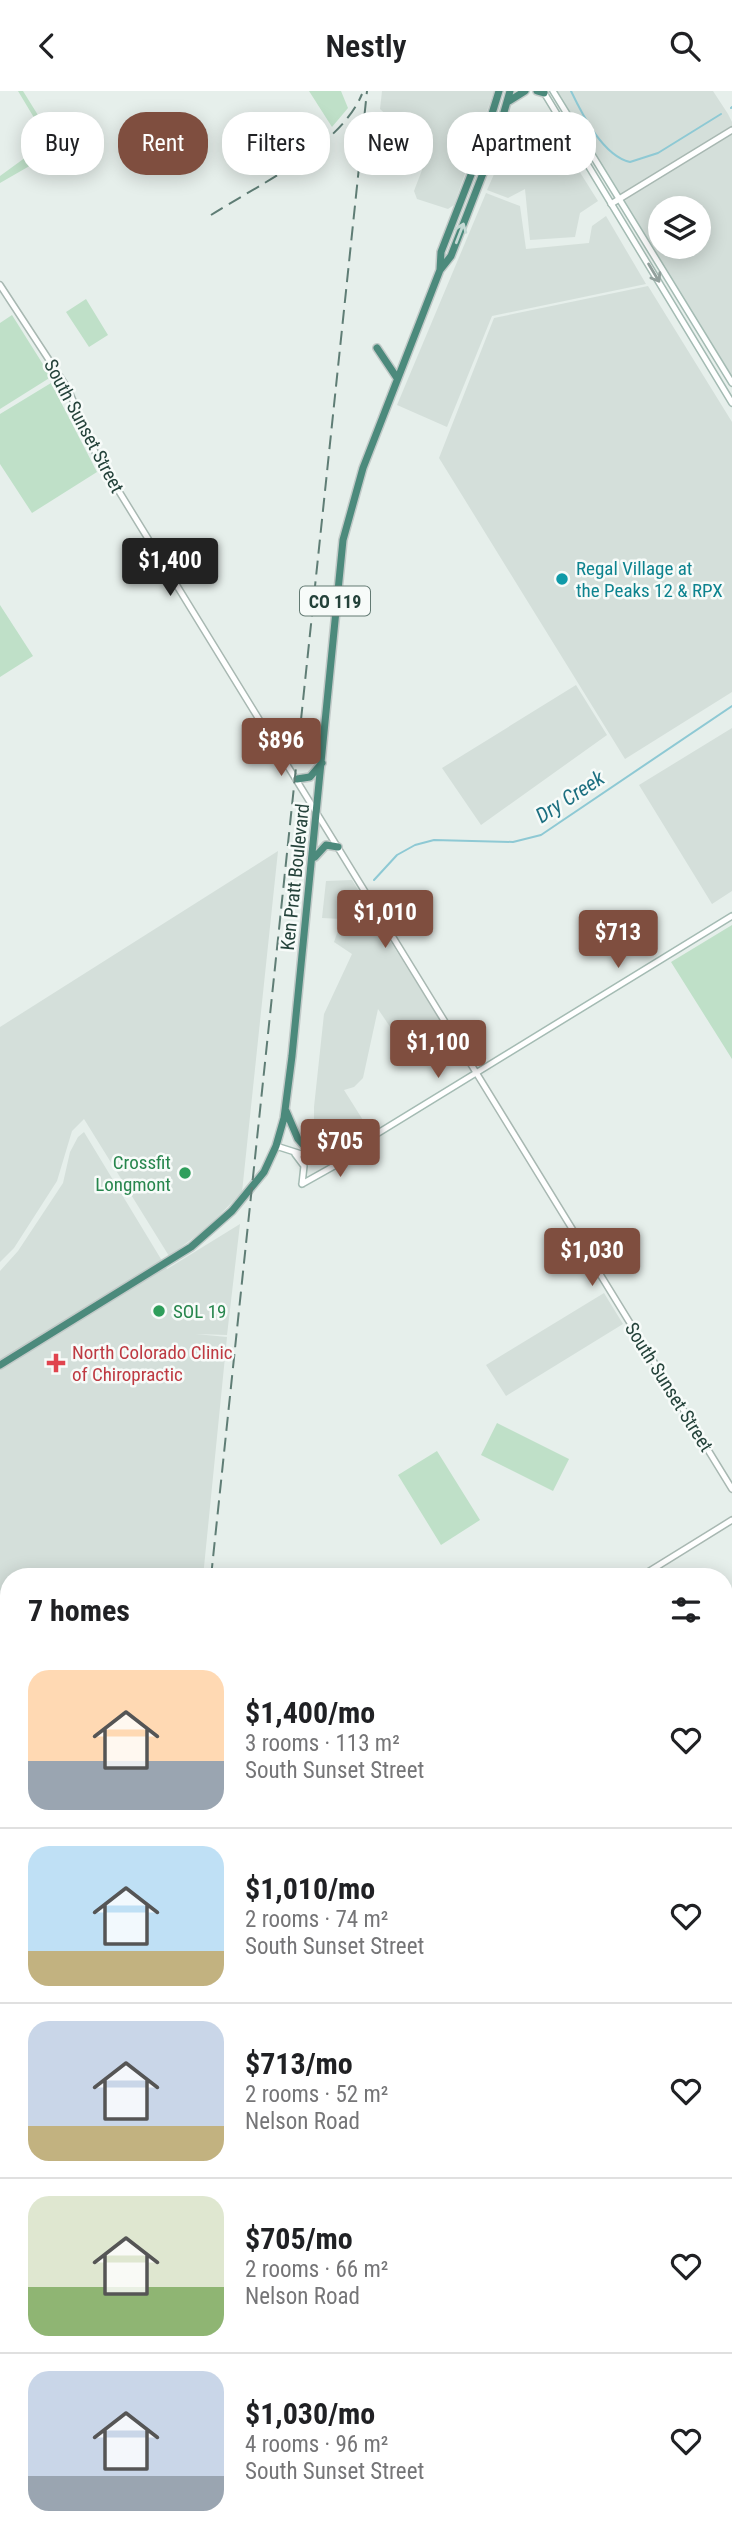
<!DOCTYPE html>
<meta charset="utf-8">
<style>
body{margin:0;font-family:"Roboto Condensed",sans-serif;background:#f6f6f6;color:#202124;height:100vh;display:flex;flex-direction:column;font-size:26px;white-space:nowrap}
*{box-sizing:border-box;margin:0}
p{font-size:23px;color:#757577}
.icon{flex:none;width:38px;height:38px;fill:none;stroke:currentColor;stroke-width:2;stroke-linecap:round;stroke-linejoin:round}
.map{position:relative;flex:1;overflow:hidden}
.side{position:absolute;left:0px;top:1477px;width:733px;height:975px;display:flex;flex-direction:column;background:#fff;border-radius:28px 28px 0 0;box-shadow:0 4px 18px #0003}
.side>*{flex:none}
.hud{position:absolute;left:21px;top:21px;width:691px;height:63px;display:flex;gap:14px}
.tools{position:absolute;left:648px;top:105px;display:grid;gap:14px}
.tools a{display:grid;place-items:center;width:63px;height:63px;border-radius:50%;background:#fff;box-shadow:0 4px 18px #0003;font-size:35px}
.price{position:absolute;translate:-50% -60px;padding:0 16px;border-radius:7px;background:#7f4e3f;color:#fff;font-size:23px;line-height:46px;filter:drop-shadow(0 2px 4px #0008)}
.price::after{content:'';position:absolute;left:50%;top:42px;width:21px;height:16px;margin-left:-10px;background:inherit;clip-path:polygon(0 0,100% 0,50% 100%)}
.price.current{background:#222;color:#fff}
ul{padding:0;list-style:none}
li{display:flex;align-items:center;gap:21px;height:175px;padding:0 28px}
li+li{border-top:2px solid #e0e0e0}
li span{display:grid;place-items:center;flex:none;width:196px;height:140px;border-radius:21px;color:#555}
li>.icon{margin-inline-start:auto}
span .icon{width:84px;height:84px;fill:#fffc;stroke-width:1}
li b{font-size:30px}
h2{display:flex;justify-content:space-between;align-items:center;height:84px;padding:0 28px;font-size:30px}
.chip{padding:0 24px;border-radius:28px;background:#fff;box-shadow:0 4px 18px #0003;font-size:24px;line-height:63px}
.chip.current{background:#7f4e3f;color:#fff}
header{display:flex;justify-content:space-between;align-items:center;height:91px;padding:0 28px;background:#fff;font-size:32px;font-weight:600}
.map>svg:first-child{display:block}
</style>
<header><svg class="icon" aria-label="back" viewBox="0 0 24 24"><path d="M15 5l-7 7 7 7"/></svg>Nestly<svg class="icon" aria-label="search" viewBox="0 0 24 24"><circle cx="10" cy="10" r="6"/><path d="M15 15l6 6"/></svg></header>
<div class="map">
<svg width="732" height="2451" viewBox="0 0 732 2451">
<rect width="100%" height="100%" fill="#e6efeb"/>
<path fill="#d4dfda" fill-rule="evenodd" d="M 382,0 L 494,0 L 454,114 L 448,118 L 417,108 L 414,100 L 422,79 L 421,62 L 403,39 L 380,18 Z
M 553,0 L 713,0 L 728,23 L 732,31 L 732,292 ZM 660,117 L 698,117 L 698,156 L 660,156 Z
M 521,23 L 552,37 L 598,110 L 580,122 L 575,146 L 530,149 L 525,98 L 508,107 L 487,99 Z
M 486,102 L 520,115 L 526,158 L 589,152 L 592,135 L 606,125 L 646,193 L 492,225 L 447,336 L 397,314 Z
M 648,195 L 732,331 L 732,601 L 625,668 L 439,367 L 494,227 Z
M 576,594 L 607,644 L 481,734 L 442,677 Z
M 732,637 L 732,800 L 712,813 L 639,694 Z
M 278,760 L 242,1101 L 208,1136 L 169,1165 L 84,1028 L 72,1040 L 57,1090 L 14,1157 L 0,1171 L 0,936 Z
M 352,789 L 443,934 L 405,958 L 378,918 L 363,987 L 354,996 L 344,999 L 368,1037 L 336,1056 L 314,1032 L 314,1016 L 324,923 L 352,863 L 334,851 L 342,828 L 322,827 L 326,790 Z
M 84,1041 L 167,1178 L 240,1133 L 227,1244 L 196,1243 L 227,1246 L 203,1486 L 9,1486 L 9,1725 L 0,1730 L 0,1180 L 18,1160 L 63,1092 L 70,1061 L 78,1046 Z
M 604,1202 L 623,1233 L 506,1305 L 486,1274 Z
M 9,1789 L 9,2020 L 0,2025 L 0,1793 Z
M 0,2276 L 9,2290 L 9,2362 L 0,2368 Z
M 9,2376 L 9,2443 L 106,2443 L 111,2451 L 0,2451 L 0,2382 Z"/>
<path fill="#bfe0c8" d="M 18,0 L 23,0 L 59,58 L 0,92 L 0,85 L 48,50 Z
M 309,0 L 341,0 L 348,17 L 332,36 Z
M 86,208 L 108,244 L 89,256 L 66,221 Z
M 12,224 L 51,286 L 0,318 L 0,232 Z
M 51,292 L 97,381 L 32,422 L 0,373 L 0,323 Z
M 0,514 L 33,565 L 0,586 Z
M 732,834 L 732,968 L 671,871 Z
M 497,1332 L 569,1368 L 553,1400 L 481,1364 Z
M 437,1360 L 480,1429 L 441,1454 L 398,1384 Z"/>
<path fill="#8ec9d4" d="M 725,1620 L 732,1624 L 732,1706 L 725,1711 Z"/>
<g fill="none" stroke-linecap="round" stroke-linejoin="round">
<path stroke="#8ec9d4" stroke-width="2" d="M 571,0 C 582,23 603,65 630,71 L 658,62 L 721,23
M 731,17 L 732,16
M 374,789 L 397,764 L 415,754 L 434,749 L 513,751 L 541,744 L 732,615"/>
<path stroke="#8ec9d4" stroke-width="9" d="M 724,1603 L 732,1604
M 0,1753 L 9,1747"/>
<defs>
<path id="tertiary" d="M 611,113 L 732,39
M 0,194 L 68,298 L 96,363 L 732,1398
M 640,1486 L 732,1429
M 0,1897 L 9,1911
M 0,1929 L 9,1943
M 0,2021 L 9,2016
M 724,2171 L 732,2169
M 0,2180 L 9,2174
M 112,2443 L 117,2451
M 209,2443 L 214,2451
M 576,2443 L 581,2451"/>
<path id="secondary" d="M 543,0 L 732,312
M 553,0 L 732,292
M 276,1055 L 320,1069 L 339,1066 L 732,825
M 295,1063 L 304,1075 L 302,1093
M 302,1093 L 343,1070 L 352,1060
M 0,1909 L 9,1923
M 0,2375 L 9,2369"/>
<path id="trunk" d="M 537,0 L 544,2
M 509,10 L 525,0
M 440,179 L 451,165 L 497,46 L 510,0
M 377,257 L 397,287
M 297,688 L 310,686 L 322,672
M 315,766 L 326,754 L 338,756
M 286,1020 L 298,1048 L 315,1067
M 0,1274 L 191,1156 L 232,1120 L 264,1081 L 276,1055 L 284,1027 L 292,965 L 343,449 L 363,377 L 440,179 L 441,161 L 481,58 L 499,0
M 0,2416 L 9,2430
M 19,2443 L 26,2451"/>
</defs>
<use href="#tertiary" stroke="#a8b8b2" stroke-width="8"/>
<use href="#secondary" stroke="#a4bbb3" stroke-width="8"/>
<use href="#trunk" stroke="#c2cac8" stroke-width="10"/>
<use href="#tertiary" stroke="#fff" stroke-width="5"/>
<use href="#secondary" stroke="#fff" stroke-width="5"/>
<use href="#trunk" stroke="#4c8a7c" stroke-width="7"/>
<path stroke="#5f7d75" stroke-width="2" stroke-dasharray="14 7" stroke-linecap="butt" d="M 211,124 C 258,94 340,56 362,3
M 211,1486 L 367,0
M 724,1794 L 732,1791
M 0,2029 L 9,2023"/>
</g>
<defs><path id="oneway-shaft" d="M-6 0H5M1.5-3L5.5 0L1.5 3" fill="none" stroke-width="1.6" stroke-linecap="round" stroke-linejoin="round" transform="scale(1.75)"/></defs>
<use stroke="#c4d9d4" href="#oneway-shaft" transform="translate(460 142) rotate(-69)"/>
<use stroke="#92a09c" href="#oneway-shaft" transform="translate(654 182) rotate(59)"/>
<circle fill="#0f9aa8" stroke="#f7fbf9" stroke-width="2.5" cx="562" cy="488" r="7"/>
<g fill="#2e9e5b" stroke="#f7fbf9" stroke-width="2.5">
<circle cx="185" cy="1082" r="7"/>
<circle cx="159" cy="1220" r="7"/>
</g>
<path fill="#e0444e" stroke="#f7fbf9" stroke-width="2.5" d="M52.5 1261.5h7v7h7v7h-7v7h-7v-7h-7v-7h7z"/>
<g text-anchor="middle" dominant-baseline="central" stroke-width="5" stroke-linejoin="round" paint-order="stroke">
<rect fill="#f7fbf9" stroke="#637a73" stroke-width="2" x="300" y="495.5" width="70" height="29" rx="5"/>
<g font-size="18" font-weight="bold" fill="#24423a">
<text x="335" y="510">CO 119</text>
</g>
<g font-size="19" fill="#24423a" stroke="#f7fbf9">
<text transform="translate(84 335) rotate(62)">South Sunset Street</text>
<text transform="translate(295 786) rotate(-84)">Ken Pratt Boulevard</text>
<text transform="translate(669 1296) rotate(58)">South Sunset Street</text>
</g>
<g font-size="19" fill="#0d838f" stroke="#f7fbf9" text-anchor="start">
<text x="576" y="477">Regal Village at<tspan x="576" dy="22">the Peaks 12 &amp; RPX</tspan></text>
</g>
<g font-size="19" fill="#27864d" stroke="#f7fbf9" text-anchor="end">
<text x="171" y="1071">Crossfit<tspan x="171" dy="22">Longmont</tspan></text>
<text x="173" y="1220" text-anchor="start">SOL 19</text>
</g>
<g font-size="19" fill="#be3a42" stroke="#f7fbf9" text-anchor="start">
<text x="72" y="1261">North Colorado Clinic<tspan x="72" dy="22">of Chiropractic</tspan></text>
</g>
<g font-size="21" font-style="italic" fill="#1c6f80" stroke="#f7fbf9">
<text transform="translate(570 706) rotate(-33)">Dry Creek</text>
</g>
</g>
</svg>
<div class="tools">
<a><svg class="icon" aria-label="layers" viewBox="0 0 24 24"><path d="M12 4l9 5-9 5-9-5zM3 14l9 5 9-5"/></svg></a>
</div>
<b class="price current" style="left:170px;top:507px">$1,400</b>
<b class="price" style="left:281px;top:687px">$896</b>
<b class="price" style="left:385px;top:859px">$1,010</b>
<b class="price" style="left:618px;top:879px">$713</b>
<b class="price" style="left:438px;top:989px">$1,100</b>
<b class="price" style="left:340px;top:1088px">$705</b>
<b class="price" style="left:592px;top:1197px">$1,030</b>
<div class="hud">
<a class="chip">Buy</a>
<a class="chip current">Rent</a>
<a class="chip">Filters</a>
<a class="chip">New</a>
<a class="chip">Apartment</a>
</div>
<section class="side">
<h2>7 homes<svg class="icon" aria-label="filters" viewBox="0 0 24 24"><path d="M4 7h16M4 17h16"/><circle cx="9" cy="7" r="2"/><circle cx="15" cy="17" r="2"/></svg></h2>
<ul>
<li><span style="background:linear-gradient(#ffd9b3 65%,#9aa5b1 0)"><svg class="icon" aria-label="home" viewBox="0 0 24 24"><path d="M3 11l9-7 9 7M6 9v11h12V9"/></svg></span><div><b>$1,400/mo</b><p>3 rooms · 113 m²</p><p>South Sunset Street</p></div><svg class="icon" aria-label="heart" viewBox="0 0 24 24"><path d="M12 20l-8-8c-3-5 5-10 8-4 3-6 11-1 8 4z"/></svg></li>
<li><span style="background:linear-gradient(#bfe0f5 75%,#c2b280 0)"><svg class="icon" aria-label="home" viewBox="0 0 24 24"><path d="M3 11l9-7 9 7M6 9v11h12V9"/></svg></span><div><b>$1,010/mo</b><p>2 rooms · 74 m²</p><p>South Sunset Street</p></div><svg class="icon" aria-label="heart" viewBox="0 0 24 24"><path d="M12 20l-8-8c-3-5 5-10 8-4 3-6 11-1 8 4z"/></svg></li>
<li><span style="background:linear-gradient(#c9d6e8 75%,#c2b280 0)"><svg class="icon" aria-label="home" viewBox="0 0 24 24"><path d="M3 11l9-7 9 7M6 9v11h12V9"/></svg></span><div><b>$713/mo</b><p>2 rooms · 52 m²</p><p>Nelson Road</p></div><svg class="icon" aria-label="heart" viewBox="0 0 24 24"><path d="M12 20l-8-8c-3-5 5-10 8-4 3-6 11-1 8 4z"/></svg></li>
<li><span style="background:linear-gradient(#dfe7d0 65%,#8fb573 0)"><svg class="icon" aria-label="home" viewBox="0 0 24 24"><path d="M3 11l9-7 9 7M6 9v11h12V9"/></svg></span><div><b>$705/mo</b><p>2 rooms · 66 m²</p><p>Nelson Road</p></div><svg class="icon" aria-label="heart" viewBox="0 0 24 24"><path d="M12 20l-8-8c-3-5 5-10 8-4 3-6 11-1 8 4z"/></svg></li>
<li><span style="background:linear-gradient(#c9d6e8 75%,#9aa5b1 0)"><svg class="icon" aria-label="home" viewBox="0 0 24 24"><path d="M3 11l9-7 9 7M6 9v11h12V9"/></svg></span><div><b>$1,030/mo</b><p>4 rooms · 96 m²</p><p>South Sunset Street</p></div><svg class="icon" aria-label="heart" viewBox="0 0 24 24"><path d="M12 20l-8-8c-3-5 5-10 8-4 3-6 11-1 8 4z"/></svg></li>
</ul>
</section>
</div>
